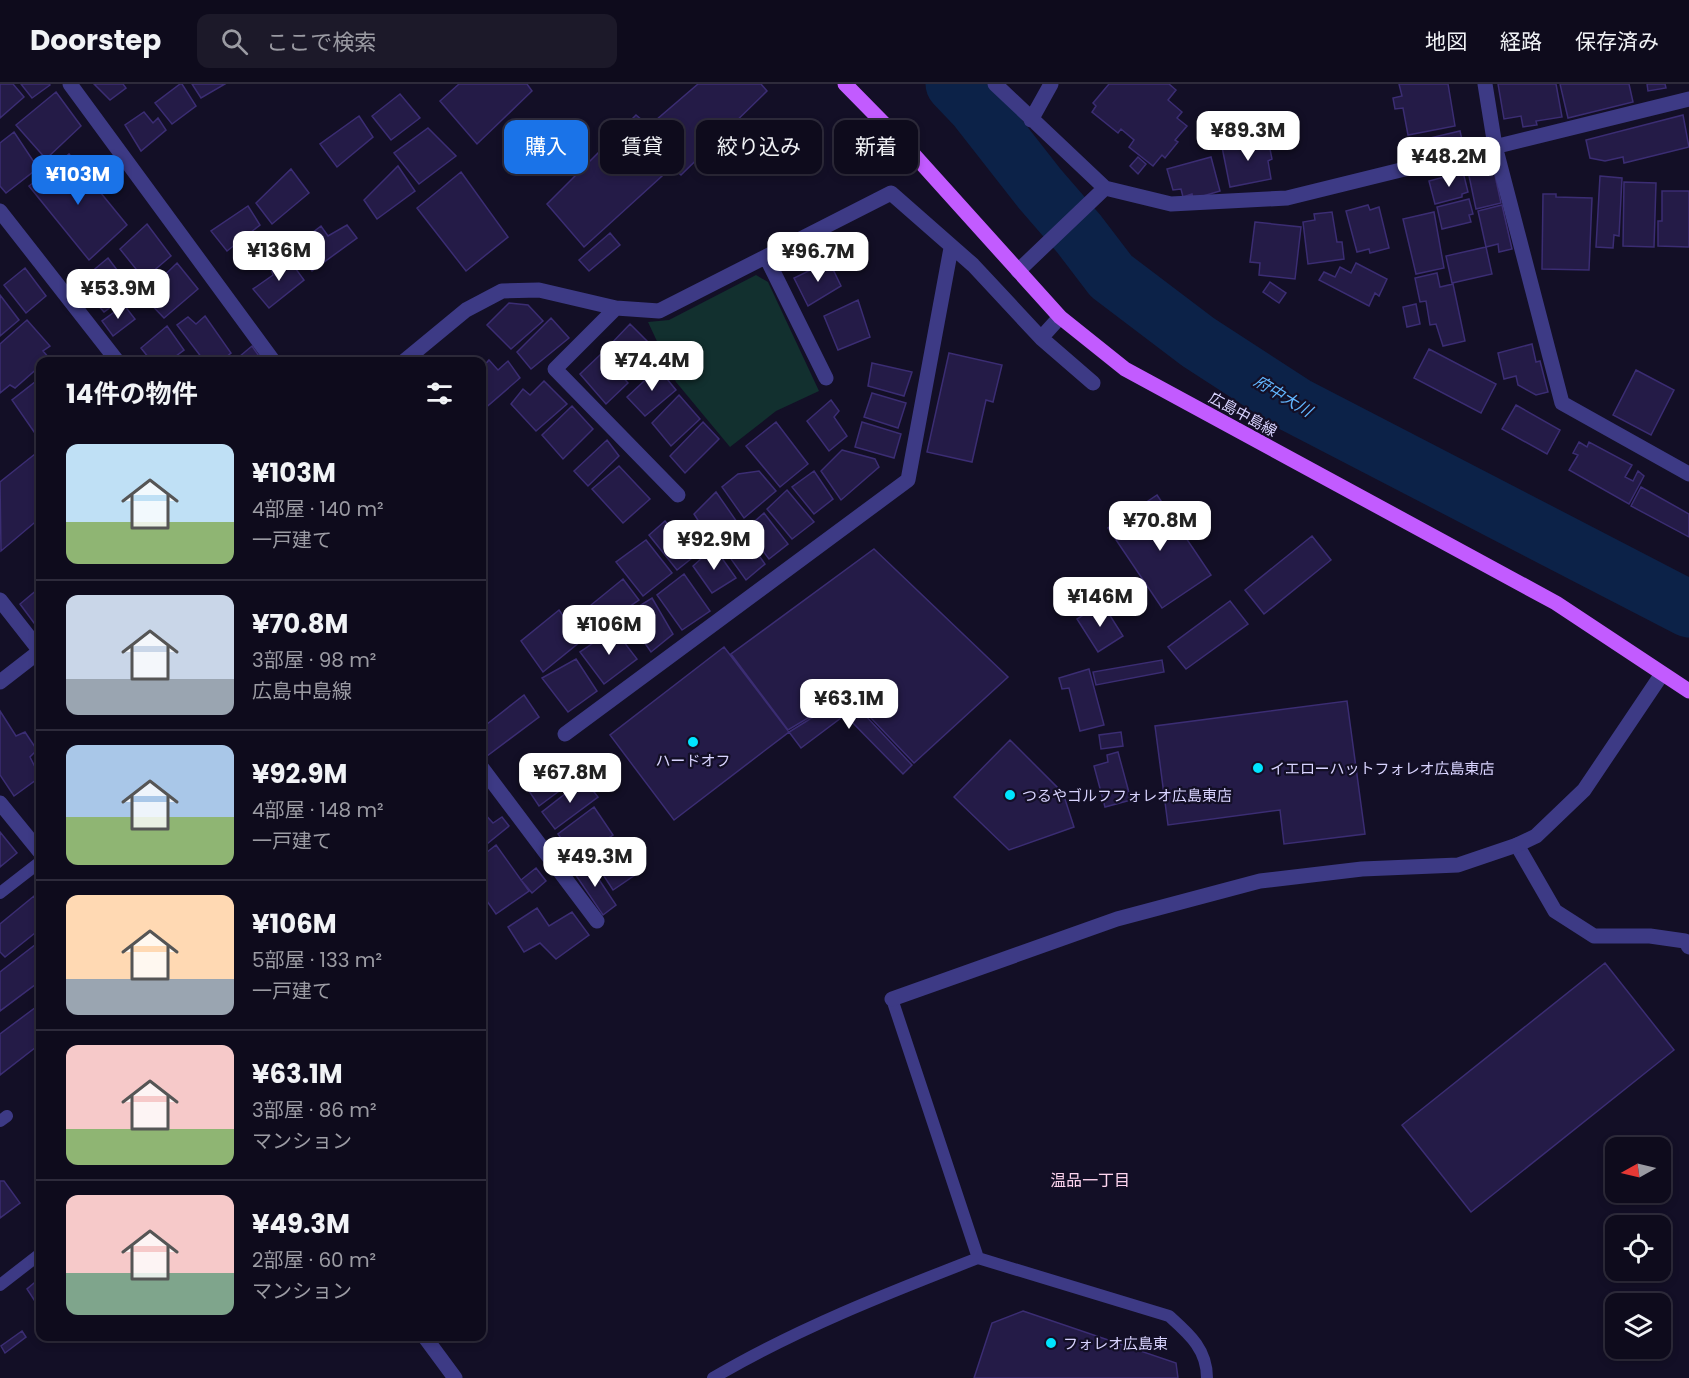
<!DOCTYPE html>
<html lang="ja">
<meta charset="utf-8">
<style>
body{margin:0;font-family:Poppins,"Noto Sans JP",sans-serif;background:#1c1929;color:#f1f3f6;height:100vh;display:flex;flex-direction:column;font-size:22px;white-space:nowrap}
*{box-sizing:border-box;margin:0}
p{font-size:20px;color:#9b9ba3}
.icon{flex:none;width:33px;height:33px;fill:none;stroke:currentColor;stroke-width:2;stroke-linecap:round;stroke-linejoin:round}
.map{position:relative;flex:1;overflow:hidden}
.drawer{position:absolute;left:36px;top:273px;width:450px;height:984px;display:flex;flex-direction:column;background:#0e0b1c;border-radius:12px;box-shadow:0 3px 9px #0003,0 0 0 2px #2e2b3b}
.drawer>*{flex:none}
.banner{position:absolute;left:504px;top:36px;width:570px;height:54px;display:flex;gap:12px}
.needle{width:39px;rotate:262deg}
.controls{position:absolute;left:1605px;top:1053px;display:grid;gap:12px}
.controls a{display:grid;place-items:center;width:66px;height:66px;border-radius:12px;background:#0e0b1c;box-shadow:0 3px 9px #0003,0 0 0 2px #2e2b3b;font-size:30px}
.price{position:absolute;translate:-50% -51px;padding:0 14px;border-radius:12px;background:#fff;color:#222;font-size:20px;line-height:39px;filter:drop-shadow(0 2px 3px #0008)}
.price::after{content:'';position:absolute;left:50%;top:36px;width:18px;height:14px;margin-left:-9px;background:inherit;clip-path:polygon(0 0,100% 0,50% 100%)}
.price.active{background:#1a73e8;color:#fff}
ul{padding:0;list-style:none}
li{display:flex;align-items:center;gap:18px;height:150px;padding:0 30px}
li+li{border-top:2px solid #2e2b3b}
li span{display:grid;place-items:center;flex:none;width:168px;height:120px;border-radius:12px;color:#555}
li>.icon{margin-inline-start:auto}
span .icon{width:72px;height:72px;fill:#fffc;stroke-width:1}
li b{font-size:26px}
h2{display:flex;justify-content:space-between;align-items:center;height:72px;padding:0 30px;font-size:26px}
.chip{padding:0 21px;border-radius:12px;background:#0e0b1c;box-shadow:0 3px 9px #0003,0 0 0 2px #2e2b3b;font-size:21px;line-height:54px}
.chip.active{background:#1a73e8;color:#fff}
header{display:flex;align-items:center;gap:36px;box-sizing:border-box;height:84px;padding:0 30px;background:#0e0b1c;border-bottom:2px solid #2e2b3b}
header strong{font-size:28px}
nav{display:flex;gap:33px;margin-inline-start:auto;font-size:21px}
.search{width:420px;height:54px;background:#1c1929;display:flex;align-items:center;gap:15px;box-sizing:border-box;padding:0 21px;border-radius:12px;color:#9b9ba3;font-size:22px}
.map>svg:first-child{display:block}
</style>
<header>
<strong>Doorstep</strong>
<div class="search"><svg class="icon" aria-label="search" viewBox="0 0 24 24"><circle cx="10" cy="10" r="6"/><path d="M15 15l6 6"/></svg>ここで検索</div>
<nav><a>地図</a><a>経路</a><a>保存済み</a></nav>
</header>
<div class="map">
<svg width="1689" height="1294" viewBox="0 0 1689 1294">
<rect width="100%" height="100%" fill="#130f26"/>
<path fill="#12302f" d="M 756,191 L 768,198 L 819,307 L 776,327 L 730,363 L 676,298 L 648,238 L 669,236 Z"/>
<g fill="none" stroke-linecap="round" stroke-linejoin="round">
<path stroke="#0c2248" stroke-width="57" d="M 954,0 L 975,22 L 1040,105 L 1079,150 L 1111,192 L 1198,258 L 1295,321 L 1689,525"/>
</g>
<path fill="#241b47" stroke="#3b2d73" stroke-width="1.5" d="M 0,0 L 13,0 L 24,13 L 0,34 Z
M 21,0 L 49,0 L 50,1 L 32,14 Z
M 94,0 L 123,0 L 126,4 L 110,16 Z
M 180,0 L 182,0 L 196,22 L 172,40 L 155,19 Z
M 192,0 L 225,0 L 201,14 Z
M 459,0 L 527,0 L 532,7 L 477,60 L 440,17 Z
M 698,0 L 761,0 L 767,7 L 681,91 L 672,83 L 584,163 L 547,120 L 636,31 L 649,42 Z
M 1109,0 L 1169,0 L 1176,6 L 1168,16 L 1182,28 L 1177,34 L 1187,42 L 1175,56 L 1178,58 L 1165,74 L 1162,71 L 1153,82 L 1129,63 L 1134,56 L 1121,45 L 1118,49 L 1092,28 L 1096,22 L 1093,19 Z
M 1399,0 L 1448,0 L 1455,42 L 1408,51 L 1403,24 L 1395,25 L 1393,14 L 1402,12 Z
M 1498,0 L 1556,0 L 1562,33 L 1536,37 L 1537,41 L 1523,43 L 1521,32 L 1504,35 Z
M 1560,0 L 1629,0 L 1633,18 L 1568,34 Z
M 1647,0 L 1665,0 L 1666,4 L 1648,7 Z
M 56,8 L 81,42 L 46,75 L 16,41 Z
M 400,10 L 420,34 L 391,56 L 372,32 Z
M 144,28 L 153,39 L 158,34 L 166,46 L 141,67 L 125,41 Z
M 1683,31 L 1689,63 L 1624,79 L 1623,73 L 1605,77 L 1590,74 L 1586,56 Z
M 359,32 L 373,53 L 337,83 L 320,60 Z
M 428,44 L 456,72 L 419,100 L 394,69 Z
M 1460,47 L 1463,60 L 1416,71 L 1413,58 Z
M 14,48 L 38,84 L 6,109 L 0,102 L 0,59 Z
M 1268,55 L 1272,75 L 1268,77 L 1271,95 L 1230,103 L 1222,63 Z
M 69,70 L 127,141 L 89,176 L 29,102 Z
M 1138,73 L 1146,80 L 1138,90 L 1130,82 Z
M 1211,73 L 1220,107 L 1193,115 L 1192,110 L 1183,113 L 1181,105 L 1173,106 L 1167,85 Z
M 398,82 L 415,107 L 377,135 L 364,116 Z
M 1493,82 L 1501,119 L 1476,125 L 1468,87 Z
M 291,85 L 309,109 L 272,140 L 256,119 Z
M 461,88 L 508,153 L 466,187 L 417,124 Z
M 1463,88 L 1468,108 L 1462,110 L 1462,113 L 1435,120 L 1429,97 Z
M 1600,92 L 1622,94 L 1619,152 L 1614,151 L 1613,164 L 1596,163 Z
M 1624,98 L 1656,99 L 1654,163 L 1623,162 Z
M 1662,107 L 1689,107 L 1689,163 L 1658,162 L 1658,137 L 1662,137 Z
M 1543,110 L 1556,110 L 1556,113 L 1592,114 L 1589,186 L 1542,185 Z
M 1469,115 L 1473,130 L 1469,131 L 1471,138 L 1442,145 L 1437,123 Z
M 1368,121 L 1370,126 L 1379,123 L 1389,164 L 1370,169 L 1369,165 L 1357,168 L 1346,127 Z
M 1502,121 L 1512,165 L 1499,168 L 1498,160 L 1486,163 L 1478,127 Z
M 248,122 L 260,141 L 227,167 L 211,147 Z
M 1332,128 L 1337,158 L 1342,158 L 1344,175 L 1308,180 L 1303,138 L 1315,136 L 1314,130 Z
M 1434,128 L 1444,184 L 1416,190 L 1403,135 Z
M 1255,138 L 1301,143 L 1295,195 L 1259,191 L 1260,179 L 1250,178 Z
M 147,140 L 171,172 L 144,195 L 120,165 Z
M 347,141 L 357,154 L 312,187 L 294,163 L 321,142 L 328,152 Z
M 610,149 L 620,161 L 589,187 L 579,176 Z
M 1486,163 L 1492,190 L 1452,199 L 1446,172 Z
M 285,170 L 304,196 L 269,224 L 253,205 L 273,191 L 270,181 Z
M 108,174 L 133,207 L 104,228 L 78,199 Z
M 829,177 L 841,202 L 808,222 L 794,194 Z
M 177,179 L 198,205 L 164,234 L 143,212 Z
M 1356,179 L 1387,195 L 1379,212 L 1375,209 L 1369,222 L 1319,196 L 1324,188 L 1335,193 L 1340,183 L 1351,189 Z
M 25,184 L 46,212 L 26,229 L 4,201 Z
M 1437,189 L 1440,203 L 1453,200 L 1465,257 L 1443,262 L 1436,240 L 1430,241 L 1426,217 L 1420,218 L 1415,194 Z
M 1270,198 L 1286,209 L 1279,219 L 1263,208 Z
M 0,211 L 19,236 L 0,252 Z
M 858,216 L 870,253 L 838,266 L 824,232 Z
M 509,219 L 528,221 L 543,237 L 511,265 L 487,241 Z
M 1416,220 L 1420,240 L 1407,243 L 1403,223 Z
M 124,221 L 135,235 L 113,252 L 102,237 Z
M 205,232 L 231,269 L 220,278 L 205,278 L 177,241 L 188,233 L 196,240 Z
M 551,234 L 569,254 L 531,285 L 517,268 Z
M 27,236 L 50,262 L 43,267 L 49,274 L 45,278 L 40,278 L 40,282 L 15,304 L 10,301 L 0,309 L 0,260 Z
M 630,240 L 661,271 L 635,294 L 608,263 Z
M 167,242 L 184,266 L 168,278 L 152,278 L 141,264 Z
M 1532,260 L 1536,278 L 1540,277 L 1548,308 L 1536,311 L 1518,301 L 1516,292 L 1504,295 L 1498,269 Z
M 252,262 L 263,278 L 233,278 Z
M 1429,265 L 1496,300 L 1481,329 L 1414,294 Z
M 602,269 L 628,299 L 606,320 L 580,290 Z
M 949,269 L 1002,281 L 993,318 L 986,316 L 972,378 L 927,368 Z
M 489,276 L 498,286 L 508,277 L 520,294 L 483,326 L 482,324 L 482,284 Z
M 872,279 L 912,288 L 904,312 L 868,302 Z
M 658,284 L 676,306 L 645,332 L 627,313 Z
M 1636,286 L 1674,306 L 1651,351 L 1613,331 Z
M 40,294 L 40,353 L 39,355 L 12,316 Z
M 544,297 L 567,320 L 536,347 L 511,320 L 523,305 L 530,311 Z
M 872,309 L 906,319 L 898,344 L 864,333 Z
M 679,311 L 700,335 L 671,362 L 652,339 Z
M 831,316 L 839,327 L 834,333 L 847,352 L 829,367 L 807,337 Z
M 1516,321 L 1560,346 L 1547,370 L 1502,345 Z
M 572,322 L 593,345 L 563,375 L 542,351 Z
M 703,338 L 719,355 L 685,389 L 670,372 Z
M 776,338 L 808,380 L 780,403 L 746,362 Z
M 862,338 L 901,350 L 894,374 L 855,363 Z
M 607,356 L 619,372 L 588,402 L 574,387 Z
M 1579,358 L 1587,363 L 1589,358 L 1632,381 L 1625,393 L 1633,397 L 1638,387 L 1644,392 L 1629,420 L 1569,386 L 1578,371 L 1573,369 Z
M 842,366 L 875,375 L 879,383 L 841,416 L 821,387 Z
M 35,370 L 40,378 L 40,434 L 1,467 L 0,398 Z
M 619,382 L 650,415 L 623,439 L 592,405 Z
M 759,387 L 776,407 L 744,434 L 722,403 L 738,390 Z
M 814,387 L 833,415 L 814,430 L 792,403 Z
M 1641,403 L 1689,430 L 1689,453 L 1631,422 Z
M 787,406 L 814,438 L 792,455 L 767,425 Z
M 716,408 L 737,438 L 712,458 L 694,430 Z
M 1157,411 L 1211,491 L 1162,524 L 1108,444 Z
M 764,429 L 788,460 L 769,475 L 746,445 Z
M 665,437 L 678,452 L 691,444 L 706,463 L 677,486 L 649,451 Z
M 740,445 L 765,480 L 746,496 L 721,461 Z
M 1312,452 L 1331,476 L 1264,530 L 1245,506 Z
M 646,456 L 672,489 L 643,512 L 616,478 Z
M 714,463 L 736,494 L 712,509 L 693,482 Z
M 874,465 L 1008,593 L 914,679 L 848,610 L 788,646 L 731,570 Z
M 684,490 L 710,527 L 682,546 L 657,511 Z
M 623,495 L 639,516 L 605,539 L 591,521 Z
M 38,505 L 40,510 L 40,547 L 20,520 Z
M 652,514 L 673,550 L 651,568 L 625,531 Z
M 1230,517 L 1248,540 L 1186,585 L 1168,563 Z
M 1102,519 L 1123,552 L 1098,568 L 1077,535 Z
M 559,526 L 581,557 L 543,588 L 521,557 Z
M 614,545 L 637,575 L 604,600 L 580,568 Z
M 724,563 L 789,648 L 674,736 L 610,651 Z
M 576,575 L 597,607 L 568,628 L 542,594 Z
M 1162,576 L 1164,588 L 1096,601 L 1093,588 Z
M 1089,585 L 1104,641 L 1080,647 L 1069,604 L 1062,605 L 1059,594 Z
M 524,611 L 539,633 L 487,672 L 482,666 L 482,644 Z
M 847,612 L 912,681 L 903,690 L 845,631 L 801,664 L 789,648 Z
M 1347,617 L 1365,750 L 1284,760 L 1280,726 L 1168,741 L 1155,642 Z
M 0,627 L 16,652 L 25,648 L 37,666 L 30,673 L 40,693 L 14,712 L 0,691 Z
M 1121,648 L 1123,662 L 1101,665 L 1099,651 Z
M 1010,656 L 1063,709 L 1074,743 L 1009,766 L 954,713 Z
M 1118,668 L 1131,716 L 1105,723 L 1094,682 L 1108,678 L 1107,671 Z
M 571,670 L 582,690 L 539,722 L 527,704 Z
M 584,695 L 598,713 L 555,745 L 542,728 Z
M 594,723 L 613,751 L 588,768 L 582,762 L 571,769 L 558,750 Z
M 482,727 L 493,739 L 502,733 L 509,742 L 482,764 Z
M 0,748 L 17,769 L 0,783 Z
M 496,761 L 529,807 L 496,830 L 482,810 L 482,772 Z
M 618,765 L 635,791 L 613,806 L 598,783 Z
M 588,779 L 616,821 L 603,831 L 573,787 Z
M 536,784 L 546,797 L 532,809 L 521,796 Z
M 34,812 L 40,821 L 40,845 L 5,873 L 0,868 L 0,840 Z
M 537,824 L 549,842 L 572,828 L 589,851 L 556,875 L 540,859 L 524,868 L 508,843 Z
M 40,857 L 40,897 L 0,927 L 0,888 Z
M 1605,879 L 1674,966 L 1471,1128 L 1402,1041 Z
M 36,923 L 40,930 L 40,960 L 0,991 L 0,950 Z
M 0,1097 L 4,1097 L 20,1119 L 0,1134 Z
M 40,1194 L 40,1225 L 27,1205 Z
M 1023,1227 L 1176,1279 L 1178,1294 L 974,1294 L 992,1239 Z
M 22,1247 L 26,1253 L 5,1269 L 1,1262 Z"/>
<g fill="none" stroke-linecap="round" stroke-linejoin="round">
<path stroke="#3d3a85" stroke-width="12" d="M 0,809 L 40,778
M 892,915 L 978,1174 L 1169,1232 C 1189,1250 1207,1265 1207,1294
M 0,1037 L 7,1032
M 0,1201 L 40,1170
M 713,1294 C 796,1245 888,1209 978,1174"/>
<path stroke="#3d3a85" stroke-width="15" d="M 70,0 L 274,278
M 995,0 L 1105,104
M 1485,0 L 1495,62 L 1562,319 L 1689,390
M 1031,36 L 1051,0
M 0,127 L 118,278
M 766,173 L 826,294
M 1018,187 L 1105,104 L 1171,120 L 1287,114 L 1689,15
M 616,224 L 555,285 L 678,411
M 1041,254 L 1093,299
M 403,278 L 466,226 L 502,207 L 539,206 L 616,224 L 659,227 L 891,109 L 973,181 L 1041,254 L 1060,233
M 0,516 L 40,567
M 0,598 L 40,567
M 565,650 L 908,396 L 951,164
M 482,684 L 597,837
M 0,719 L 40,768
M 1517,761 L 1555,827 L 1594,852 L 1650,852 L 1685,857 L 1689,863
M 424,1252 L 455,1294"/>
<path stroke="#3d3a85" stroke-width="15" d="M 892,915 L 1117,835 L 1260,797 L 1362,785 L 1458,781 L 1517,761 L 1536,752 L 1584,706 L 1662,590"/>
<path stroke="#c25bff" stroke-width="15" d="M 845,0 L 905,61 L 1060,233 L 1125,285 L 1556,519 L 1689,607"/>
</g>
<g fill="#00e5ff" stroke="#130f26" stroke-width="2">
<circle cx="693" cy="658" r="6"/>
<circle cx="1258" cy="684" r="6"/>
<circle cx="1010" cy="711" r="6"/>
<circle cx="1051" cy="1259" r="6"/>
</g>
<g text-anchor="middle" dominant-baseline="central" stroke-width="4.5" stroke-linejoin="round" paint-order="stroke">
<g font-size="15" fill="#d9d4ff" stroke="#130f26">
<text transform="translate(1243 330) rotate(29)">広島中島線</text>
</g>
<g font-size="15" fill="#d9d4ff" stroke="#130f26" text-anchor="start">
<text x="693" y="676" text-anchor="middle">ハードオフ</text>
<text x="1270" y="684">イエローハットフォレオ広島東店</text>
<text x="1022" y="711">つるやゴルフフォレオ広島東店</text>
<text x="1063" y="1259">フォレオ広島東</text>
</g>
<g font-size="16" font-style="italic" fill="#62b6ff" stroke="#130f26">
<text transform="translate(1283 312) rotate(31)">府中大川</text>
</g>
<g font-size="16" fill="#ffd6f0" stroke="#130f26">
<text x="1090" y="1096">温品一丁目</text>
</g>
</g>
</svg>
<div class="controls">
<a><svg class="needle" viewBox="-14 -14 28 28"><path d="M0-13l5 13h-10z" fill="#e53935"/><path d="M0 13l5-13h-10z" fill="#9b9ba3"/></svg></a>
<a><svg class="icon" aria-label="locate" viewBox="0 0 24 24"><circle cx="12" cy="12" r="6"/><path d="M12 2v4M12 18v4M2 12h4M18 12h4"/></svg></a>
<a><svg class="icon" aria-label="layers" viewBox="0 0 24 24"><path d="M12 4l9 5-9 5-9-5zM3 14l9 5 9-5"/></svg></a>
</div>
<b class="price" style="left:1248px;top:78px">¥89.3M</b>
<b class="price" style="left:1449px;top:104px">¥48.2M</b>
<b class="price active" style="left:78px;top:122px">¥103M</b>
<b class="price" style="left:279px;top:198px">¥136M</b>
<b class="price" style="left:818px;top:199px">¥96.7M</b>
<b class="price" style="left:118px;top:236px">¥53.9M</b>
<b class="price" style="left:652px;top:308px">¥74.4M</b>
<b class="price" style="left:1160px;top:468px">¥70.8M</b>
<b class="price" style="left:714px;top:487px">¥92.9M</b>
<b class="price" style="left:1100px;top:544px">¥146M</b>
<b class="price" style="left:609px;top:572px">¥106M</b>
<b class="price" style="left:849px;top:646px">¥63.1M</b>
<b class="price" style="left:570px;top:720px">¥67.8M</b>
<b class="price" style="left:595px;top:804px">¥49.3M</b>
<div class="banner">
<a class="chip active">購入</a>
<a class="chip">賃貸</a>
<a class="chip">絞り込み</a>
<a class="chip">新着</a>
</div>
<section class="drawer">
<h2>14件の物件<svg class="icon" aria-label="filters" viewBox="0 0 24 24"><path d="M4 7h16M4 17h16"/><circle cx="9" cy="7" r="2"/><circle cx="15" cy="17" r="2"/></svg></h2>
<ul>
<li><span style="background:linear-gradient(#bfe0f5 65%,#8fb573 0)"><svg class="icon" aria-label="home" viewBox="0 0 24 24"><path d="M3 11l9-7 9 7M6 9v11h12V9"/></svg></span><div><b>¥103M</b><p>4部屋 · 140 m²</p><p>一戸建て</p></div></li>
<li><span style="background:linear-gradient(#c9d6e8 70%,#9aa5b1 0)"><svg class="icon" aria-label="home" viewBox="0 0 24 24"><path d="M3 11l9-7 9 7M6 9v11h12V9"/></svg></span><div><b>¥70.8M</b><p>3部屋 · 98 m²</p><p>広島中島線</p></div></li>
<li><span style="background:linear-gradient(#a9c7e8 60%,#8fb573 0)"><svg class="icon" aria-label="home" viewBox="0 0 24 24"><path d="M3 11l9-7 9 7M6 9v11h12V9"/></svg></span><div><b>¥92.9M</b><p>4部屋 · 148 m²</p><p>一戸建て</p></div></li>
<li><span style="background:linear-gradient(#ffd9b3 70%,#9aa5b1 0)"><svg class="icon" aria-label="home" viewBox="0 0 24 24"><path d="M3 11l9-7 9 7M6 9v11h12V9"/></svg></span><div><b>¥106M</b><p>5部屋 · 133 m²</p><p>一戸建て</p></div></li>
<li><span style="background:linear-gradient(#f6c9c9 70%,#8fb573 0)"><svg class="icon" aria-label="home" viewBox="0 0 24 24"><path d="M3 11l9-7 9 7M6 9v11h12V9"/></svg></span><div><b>¥63.1M</b><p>3部屋 · 86 m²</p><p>マンション</p></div></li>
<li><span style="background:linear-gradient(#f6c9c9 65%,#7fa58c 0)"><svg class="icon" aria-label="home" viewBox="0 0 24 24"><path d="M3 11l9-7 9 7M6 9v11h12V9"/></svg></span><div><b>¥49.3M</b><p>2部屋 · 60 m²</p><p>マンション</p></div></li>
</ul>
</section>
</div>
